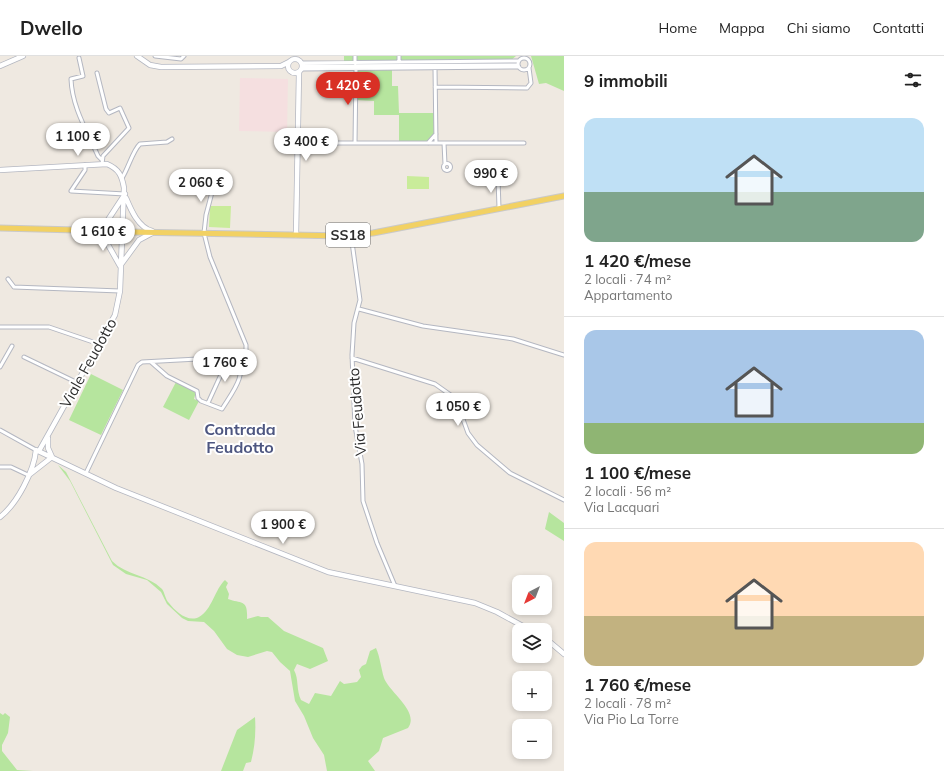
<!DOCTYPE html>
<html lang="it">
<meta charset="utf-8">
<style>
body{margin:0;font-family:Mulish,sans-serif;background:#f6f6f6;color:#222;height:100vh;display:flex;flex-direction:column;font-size:15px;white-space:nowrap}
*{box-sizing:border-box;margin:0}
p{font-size:13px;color:#767676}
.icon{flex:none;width:22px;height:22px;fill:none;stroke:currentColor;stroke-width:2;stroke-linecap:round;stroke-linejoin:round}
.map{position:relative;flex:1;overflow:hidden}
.panel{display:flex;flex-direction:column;background:#fff;width:380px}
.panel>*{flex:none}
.needle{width:26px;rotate:222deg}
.controls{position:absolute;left:512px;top:519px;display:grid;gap:8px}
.controls a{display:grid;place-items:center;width:40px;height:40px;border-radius:8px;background:#fff;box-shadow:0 2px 6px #0003;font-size:20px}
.price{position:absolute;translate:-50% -34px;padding:0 9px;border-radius:14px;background:#fff;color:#222;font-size:13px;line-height:26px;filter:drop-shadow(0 1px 2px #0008)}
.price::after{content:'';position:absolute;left:50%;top:24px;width:12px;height:9px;margin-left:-6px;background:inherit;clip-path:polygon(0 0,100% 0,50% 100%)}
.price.current{background:#d93025;color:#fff}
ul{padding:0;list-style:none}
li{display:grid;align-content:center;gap:8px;height:212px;padding:0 20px}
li+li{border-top:1px solid #e0e0e0}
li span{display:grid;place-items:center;height:124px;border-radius:12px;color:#555}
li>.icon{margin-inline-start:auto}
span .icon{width:72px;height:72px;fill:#fffc;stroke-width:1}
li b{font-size:17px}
h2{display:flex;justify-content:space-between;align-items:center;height:48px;padding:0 20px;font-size:17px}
header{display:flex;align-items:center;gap:24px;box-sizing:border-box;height:56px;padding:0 20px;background:#fff;border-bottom:1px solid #e0e0e0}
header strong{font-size:19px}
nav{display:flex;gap:22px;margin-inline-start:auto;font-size:14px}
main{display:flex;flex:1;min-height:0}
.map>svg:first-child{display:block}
</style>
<header>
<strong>Dwello</strong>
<nav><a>Home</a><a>Mappa</a><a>Chi siamo</a><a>Contatti</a></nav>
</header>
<main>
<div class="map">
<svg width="564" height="715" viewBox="0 0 564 715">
<rect width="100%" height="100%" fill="#efe9e1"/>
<path fill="#f5dfe0" d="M 240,22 L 288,23 L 287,76 L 239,75 Z"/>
<path fill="#b6e59e" d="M 344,0 L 516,0 L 510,5 L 344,7 Z
M 531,0 L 564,0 L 564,35 L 546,27 L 539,28 Z
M 392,12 L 392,30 L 398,30 L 399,57 L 435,57 L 436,78 L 428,87 L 399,87 L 399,59 L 374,59 L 374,45 L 356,44 L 356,13 Z
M 91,318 L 123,334 L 101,379 L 69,364 Z
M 176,326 L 196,336 L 194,343 L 199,345 L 189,364 L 163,351 Z
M 58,409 L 66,416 L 112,505 C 127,520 147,518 162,533 C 165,537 165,543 169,547 C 175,555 188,567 199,561 C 212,554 215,533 225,524 L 228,527 L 226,531 L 229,538 L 228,543 C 242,548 248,543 247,563 L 258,560 L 261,561 L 268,561 L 284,575 L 323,592 L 328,605 L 310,613 L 297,608 L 294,614 C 299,623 296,634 301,644 L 309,648 L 315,637 L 331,640 L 340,625 L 344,628 L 357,626 L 361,621 L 359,614 L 362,610 L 366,608 L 370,595 L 376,592 C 380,601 381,612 384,622 C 389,636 420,656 408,672 L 383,682 L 379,695 L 368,705 L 375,715 L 327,715 L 324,699 L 313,682 L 304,660 L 295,645 L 290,615 L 280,606 L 272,596 L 267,595 L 248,601 L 237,599 L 227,593 L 214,575 L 204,566 L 188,565 L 182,562 L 167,548 L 161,536 L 147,524 L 126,518 L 113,509 L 70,425 Z
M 549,456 L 564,467 L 564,485 L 545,473 Z
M 0,657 L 3,659 L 5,657 L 10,661 L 8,677 L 2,689 L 2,695 L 17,714 L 33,715 L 0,715 Z
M 255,661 C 256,676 255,691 251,706 L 246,707 L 243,715 L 221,715 L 237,674 Z"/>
<path fill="#c9ec9a" d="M 407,120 L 429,121 L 429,133 L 407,133 Z
M 210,150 L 231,150 L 230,172 L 209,171 Z"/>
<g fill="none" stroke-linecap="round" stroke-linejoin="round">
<defs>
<path id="street" d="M 155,0 L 181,3 L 184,0
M 355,0 L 355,7
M518 8a6 6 0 1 1 12 0a6 6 0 1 1-12 0Z
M 79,2 L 83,20 L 71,23 C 72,51 87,75 98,100 L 102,104
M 399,6 L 399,0
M 301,7 L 519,5
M 302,10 L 518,9
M 435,12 L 436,87
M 301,13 L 519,11
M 97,17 L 106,53 L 109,57 L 120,52 L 129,72 L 103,100 L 102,108
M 435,31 L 527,32 L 531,27 L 529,12
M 299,87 L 524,87
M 355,87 L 356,13
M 428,87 L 436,78
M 444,87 L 445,108
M443.5 111a3.5 3.5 0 1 1 7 0a3.5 3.5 0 1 1-7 0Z
M 85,109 L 85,114 L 71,135 L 125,138
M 122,122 C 128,113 133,94 140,88 L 167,86 L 172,83
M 498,123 L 499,152
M 351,179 L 360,244 L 354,267 L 352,299 L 355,370 L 362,408 L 363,445 L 377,487 L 395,530
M 8,223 L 14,231 L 120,235
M 359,253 L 423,270 L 513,283 L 564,299
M 0,271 L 49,271 L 99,288
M 24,301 L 78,327
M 352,302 L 435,328 L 452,340 L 460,355 L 468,377 L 477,389 L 510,417 L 564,444
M 151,306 L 167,320 L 197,335 L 198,342 L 201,345 L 222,353 C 231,338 250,316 235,301
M 0,311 L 12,290
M 208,347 L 229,301
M 0,374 L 36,394
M 0,411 L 11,411 L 28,419
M 86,417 L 138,309 L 142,306 L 235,301 L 242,298 L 246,294 L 246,289 L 210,201 L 204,177 L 206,159 L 216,121"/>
<path id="secondary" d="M 137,0 L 150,9 L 161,11 L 281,10 L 289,6
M288 10a7 7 0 1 1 14 0a7 7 0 1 1-14 0Z
M 0,10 L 23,0
M 0,114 L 107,108 C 119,113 122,120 124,132 L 120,235 L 115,259 L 39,395
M 126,142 C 131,154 138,171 152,175
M 94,174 L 104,170 L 125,138
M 95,175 L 102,178 L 120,210 L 139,184 L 152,177
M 296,179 L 299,16
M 29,419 L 52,401 L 48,392 L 48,382
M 0,461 C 17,448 34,415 36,394 L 116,432 L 328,516 L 475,547 L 497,556 L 530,574
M 545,582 L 564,598"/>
<path id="primary" d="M 0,172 L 114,175
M 129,176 L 344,180 L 373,177 L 564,140"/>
</defs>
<use href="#street" stroke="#b4b7c1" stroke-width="5"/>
<use href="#secondary" stroke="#b4b7c1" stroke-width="6"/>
<use href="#primary" stroke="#c9c9c9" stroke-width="7"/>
<use href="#street" stroke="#fff" stroke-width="3"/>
<use href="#secondary" stroke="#fff" stroke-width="4.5"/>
<use href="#primary" stroke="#f2d163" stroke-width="5"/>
<defs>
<path id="primary-bridge" d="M 114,175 L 129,176"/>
</defs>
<use href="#primary-bridge" stroke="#c9c9c9" stroke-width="7" stroke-linecap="butt"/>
<use href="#primary-bridge" stroke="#f2d163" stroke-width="5"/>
</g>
<g text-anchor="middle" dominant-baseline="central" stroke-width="4" stroke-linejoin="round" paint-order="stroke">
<rect fill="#fff" stroke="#6d6d6d" stroke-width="1" x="326" y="167" width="44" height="24" rx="3"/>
<g font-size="14" font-weight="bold" fill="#2e2e2e">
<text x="348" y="179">SS18</text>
</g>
<g font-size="15" fill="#2e2e2e" stroke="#fff">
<text transform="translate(88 307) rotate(-61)">Viale Feudotto</text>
<text transform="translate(357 356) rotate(-95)">Via Feudotto</text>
</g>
<g font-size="16" font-weight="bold" fill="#4d5680" stroke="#fff">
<text x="240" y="373">Contrada<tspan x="240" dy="18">Feudotto</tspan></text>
</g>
</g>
</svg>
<div class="controls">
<a><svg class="needle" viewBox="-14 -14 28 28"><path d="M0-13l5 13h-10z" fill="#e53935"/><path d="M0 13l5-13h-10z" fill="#767676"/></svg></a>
<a><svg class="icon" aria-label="layers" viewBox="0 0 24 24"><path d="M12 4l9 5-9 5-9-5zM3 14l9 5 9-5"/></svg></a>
<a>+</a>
<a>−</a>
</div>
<b class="price current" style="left:348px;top:50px">1 420 €</b>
<b class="price" style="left:78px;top:101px">1 100 €</b>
<b class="price" style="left:306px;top:106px">3 400 €</b>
<b class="price" style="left:491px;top:138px">990 €</b>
<b class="price" style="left:201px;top:147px">2 060 €</b>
<b class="price" style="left:103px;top:196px">1 610 €</b>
<b class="price" style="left:225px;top:327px">1 760 €</b>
<b class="price" style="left:458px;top:371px">1 050 €</b>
<b class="price" style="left:283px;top:489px">1 900 €</b>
</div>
<section class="panel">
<h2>9 immobili<svg class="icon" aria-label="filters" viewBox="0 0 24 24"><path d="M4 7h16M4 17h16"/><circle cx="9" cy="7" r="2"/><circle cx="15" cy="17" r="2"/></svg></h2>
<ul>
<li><span style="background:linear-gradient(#bfe0f5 60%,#7fa58c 0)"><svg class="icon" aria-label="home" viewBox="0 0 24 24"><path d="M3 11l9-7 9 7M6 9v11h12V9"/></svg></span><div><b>1 420 €/mese</b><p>2 locali · 74 m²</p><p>Appartamento</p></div></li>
<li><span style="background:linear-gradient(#a9c7e8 75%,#8fb573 0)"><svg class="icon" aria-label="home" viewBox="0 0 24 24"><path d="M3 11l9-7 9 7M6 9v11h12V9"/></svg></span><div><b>1 100 €/mese</b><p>2 locali · 56 m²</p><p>Via Lacquari</p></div></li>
<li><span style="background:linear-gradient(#ffd9b3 60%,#c2b280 0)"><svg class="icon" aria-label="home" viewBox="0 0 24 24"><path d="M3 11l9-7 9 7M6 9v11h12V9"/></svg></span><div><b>1 760 €/mese</b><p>2 locali · 78 m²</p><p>Via Pio La Torre</p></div></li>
</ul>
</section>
</main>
